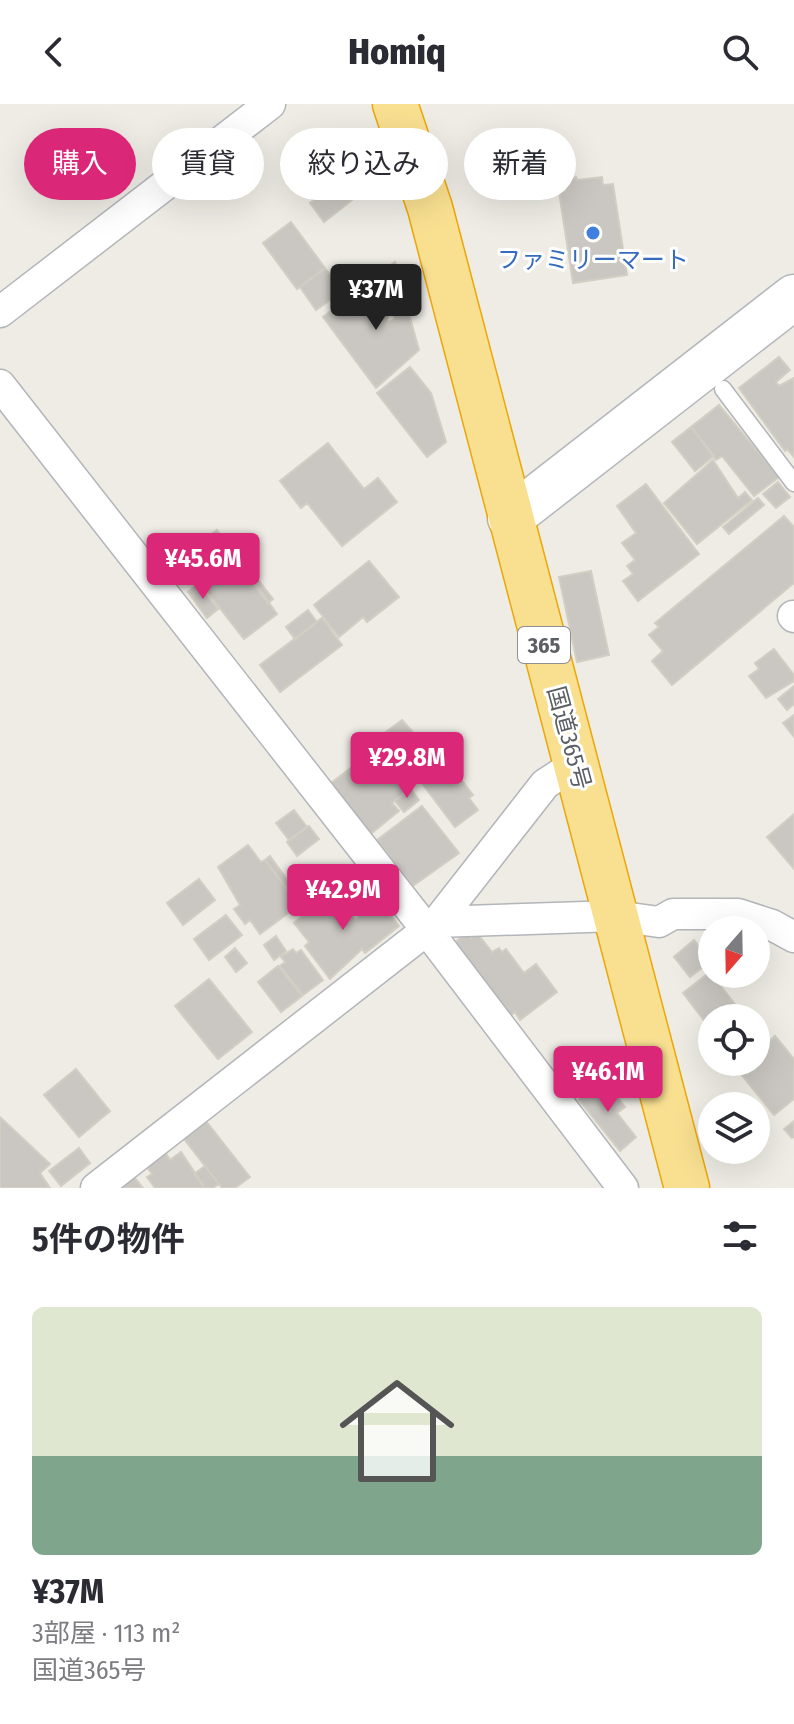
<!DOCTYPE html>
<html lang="ja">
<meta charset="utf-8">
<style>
body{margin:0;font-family:"Fira Sans Condensed","Noto Sans JP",sans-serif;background:#f7f7f7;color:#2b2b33;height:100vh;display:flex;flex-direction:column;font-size:30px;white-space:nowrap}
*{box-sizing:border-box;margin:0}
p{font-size:26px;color:#7c7c81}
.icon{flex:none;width:44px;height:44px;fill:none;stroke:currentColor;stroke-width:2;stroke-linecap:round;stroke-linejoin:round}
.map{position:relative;height:1084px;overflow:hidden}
.details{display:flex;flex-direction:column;background:#fff;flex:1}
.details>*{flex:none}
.guide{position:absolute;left:24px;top:24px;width:746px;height:72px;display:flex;gap:16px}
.needle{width:52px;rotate:200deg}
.controls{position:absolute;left:698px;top:812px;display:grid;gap:16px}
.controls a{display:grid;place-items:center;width:72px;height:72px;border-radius:50%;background:#fff;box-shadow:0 8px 32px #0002;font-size:40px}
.price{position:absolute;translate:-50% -68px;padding:0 18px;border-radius:8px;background:#db2777;color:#fff;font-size:26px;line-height:52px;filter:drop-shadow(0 2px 4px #0008)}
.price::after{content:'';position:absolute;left:50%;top:48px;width:24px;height:18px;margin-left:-12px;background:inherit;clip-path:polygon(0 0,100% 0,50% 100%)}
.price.on{background:#222;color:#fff}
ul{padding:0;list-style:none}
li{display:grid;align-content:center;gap:16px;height:424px;padding:0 32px}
li span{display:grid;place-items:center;height:248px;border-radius:12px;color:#555}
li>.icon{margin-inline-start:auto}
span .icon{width:144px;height:144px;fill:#fffc;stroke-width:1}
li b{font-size:34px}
h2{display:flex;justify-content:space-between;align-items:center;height:96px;padding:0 32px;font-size:34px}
.pill{padding:0 28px;border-radius:36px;background:#fff;box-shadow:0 8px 32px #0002;font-size:28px;line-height:72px}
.pill.on{background:#db2777;color:#fff}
header{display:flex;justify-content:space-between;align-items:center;height:104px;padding:0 32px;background:#fff;font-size:36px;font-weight:800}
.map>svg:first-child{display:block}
</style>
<header><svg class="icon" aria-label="back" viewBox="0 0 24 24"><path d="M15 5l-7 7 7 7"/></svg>Homiq<svg class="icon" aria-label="search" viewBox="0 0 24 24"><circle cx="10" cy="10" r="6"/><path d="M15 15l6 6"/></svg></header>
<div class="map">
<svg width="794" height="1084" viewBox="0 0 794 1084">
<rect width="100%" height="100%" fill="#eeece5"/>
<path fill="#cac7c2" stroke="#d3cec3" stroke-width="2" d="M 361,59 L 376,77 L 324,118 L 310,99 Z
M 576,73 L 577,76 L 602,73 L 603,81 L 613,80 L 627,171 L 573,179 L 559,88 L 565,87 L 563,75 Z
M 291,118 L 325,164 L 297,185 L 263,139 Z
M 395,158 L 399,174 L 378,184 L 372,175 Z
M 325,164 L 342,187 L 316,206 L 300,183 Z
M 399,174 L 419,246 L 376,284 L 323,213 L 360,185 L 369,200 L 389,204 L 387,219 L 395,215 L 390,200 L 378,184 Z
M 779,253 L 790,266 L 776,278 L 779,282 L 794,274 L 794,353 L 787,345 L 785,347 L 739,284 Z
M 410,263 L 431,289 L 446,338 L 427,353 L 377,289 Z
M 719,301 L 779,373 L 754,392 L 722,352 L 716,356 L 691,323 Z
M 691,323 L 714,352 L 695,367 L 672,338 Z
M 328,339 L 364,385 L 378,374 L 397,398 L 342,442 L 307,399 L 301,404 L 280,377 Z
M 713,356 L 738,394 L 745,388 L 752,396 L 697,440 L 664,399 Z
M 778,378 L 790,393 L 776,404 L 763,390 Z
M 646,380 L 699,450 L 638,497 L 623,477 L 633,470 L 627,462 L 635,456 L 622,439 L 636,429 L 617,402 Z
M 758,394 L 764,401 L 729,430 L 723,423 Z
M 784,412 L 794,423 L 794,479 L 672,581 L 652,557 L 663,547 L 649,531 L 659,523 L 655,519 Z
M 217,426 L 277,510 L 244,535 L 194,471 L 190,474 L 176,457 Z
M 369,457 L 399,493 L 367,518 L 363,513 L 339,533 L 314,501 Z
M 250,465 L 273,495 L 268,499 L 245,469 Z
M 591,467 L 609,551 L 577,558 L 559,473 Z
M 198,480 L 218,505 L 207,514 L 188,488 Z
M 308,506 L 317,518 L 295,535 L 286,523 Z
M 322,514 L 342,541 L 280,588 L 260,561 Z
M 774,545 L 794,571 L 794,577 L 766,594 L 749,572 L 759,565 L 755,559 Z
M 794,582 L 794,600 L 787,606 L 778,595 Z
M 794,611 L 794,633 L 783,619 Z
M 402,616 L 439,658 L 414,678 L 379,633 Z
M 375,636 L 412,684 L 392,699 L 399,707 L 367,733 L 330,680 L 357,659 L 352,654 Z
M 443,662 L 456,677 L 460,674 L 473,691 L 469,694 L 478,706 L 455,723 L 421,678 Z
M 410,684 L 419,696 L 404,708 L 395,697 Z
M 422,702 L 459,749 L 413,782 L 377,736 Z
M 294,706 L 307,723 L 289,736 L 276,719 Z
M 794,710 L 794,765 L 767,733 Z
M 309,722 L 319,735 L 297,752 L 287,738 Z
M 248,741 L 261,758 L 265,756 L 299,801 L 260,830 L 250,816 L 245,820 L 234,805 L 240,801 L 218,763 Z
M 270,752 L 299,792 L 294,795 L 265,756 Z
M 199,775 L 215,796 L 183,821 L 167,799 Z
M 333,788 L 355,816 L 380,797 L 399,822 L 365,849 L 362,845 L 330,875 L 305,842 L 309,838 L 294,819 Z
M 226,811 L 242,831 L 209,856 L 194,835 Z
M 467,829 L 471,834 L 477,829 L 492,848 L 499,844 L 502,848 L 506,845 L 524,869 L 536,860 L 557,888 L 520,916 L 515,908 L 510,912 L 454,839 Z
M 276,832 L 286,847 L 274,856 L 264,841 Z
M 694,836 L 711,857 L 690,873 L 674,853 Z
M 235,844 L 247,859 L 236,868 L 225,853 Z
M 293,845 L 296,849 L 301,846 L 323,876 L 303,891 L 280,862 L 285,858 L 281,853 Z
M 278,862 L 302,892 L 281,908 L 258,878 Z
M 710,868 L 741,908 L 733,914 L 712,914 L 712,927 L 683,889 Z
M 209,875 L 252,928 L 218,955 L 175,902 Z
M 775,932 L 794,955 L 794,995 L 774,1011 L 736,964 L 744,958 L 756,958 L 756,948 Z
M 76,965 L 110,1007 L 79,1033 L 44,991 Z
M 604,976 L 625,1003 L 617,1009 L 636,1033 L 620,1047 L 579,996 Z
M 0,1013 L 50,1060 L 40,1069 L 50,1084 L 0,1084 Z
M 206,1017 L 250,1073 L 235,1084 L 222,1084 L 184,1035 Z
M 794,1017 L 794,1033 L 792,1034 L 784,1025 Z
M 79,1044 L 90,1059 L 61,1082 L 49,1067 Z
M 165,1048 L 170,1056 L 181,1048 L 205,1084 L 155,1084 L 147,1073 L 152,1070 L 146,1062 Z
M 205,1062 L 219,1080 L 213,1084 L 205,1084 L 194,1070 Z
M 134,1073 L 143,1084 L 121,1084 L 120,1083 Z"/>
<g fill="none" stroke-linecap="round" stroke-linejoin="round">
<defs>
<path id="lane" d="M 723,285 L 794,379"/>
<path id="street" d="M 0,208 L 270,0
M 0,281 L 426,825 L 623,1084
M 793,512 L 794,513
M 437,818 L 545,680 L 576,660
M 96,1084 L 437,818 L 616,812 L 659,818 L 673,810 L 738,810 L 772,821 L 794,833"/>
<path id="secondary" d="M 510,414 L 794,193"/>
<path id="highway" d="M 395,0 L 430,104 L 687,1084"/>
</defs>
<use href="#lane" stroke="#b2b5b9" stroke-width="19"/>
<use href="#street" stroke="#b2b5b9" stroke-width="33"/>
<use href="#secondary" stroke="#b3b7bc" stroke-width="47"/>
<use href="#highway" stroke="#eba708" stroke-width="47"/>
<use href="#lane" stroke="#fff" stroke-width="16"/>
<use href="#street" stroke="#fff" stroke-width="30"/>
<use href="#secondary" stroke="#fff" stroke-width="44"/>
<use href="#highway" stroke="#f9e091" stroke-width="44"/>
</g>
<circle fill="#3f7fe0" stroke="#fff" stroke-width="3" cx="593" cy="129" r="8"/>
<g text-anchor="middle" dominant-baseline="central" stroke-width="6" stroke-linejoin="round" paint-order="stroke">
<rect fill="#fff" stroke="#8d9093" stroke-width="2" x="518" y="523" width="52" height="36" rx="6"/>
<g font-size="22" font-weight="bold" fill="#5c6065">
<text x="544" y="541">365</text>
</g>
<g font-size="24" fill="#366cbe" stroke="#fff">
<text x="593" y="156">ファミリーマート</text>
</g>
<g font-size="24" fill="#5c6065" stroke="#fff">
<text transform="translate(569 634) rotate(75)">国道365号</text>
</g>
</g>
</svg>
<div class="controls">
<a><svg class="needle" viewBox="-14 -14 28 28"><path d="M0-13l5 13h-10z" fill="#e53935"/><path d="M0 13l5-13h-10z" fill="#7c7c81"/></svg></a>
<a><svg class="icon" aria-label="locate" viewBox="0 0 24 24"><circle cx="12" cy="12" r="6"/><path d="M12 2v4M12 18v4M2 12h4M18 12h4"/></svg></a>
<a><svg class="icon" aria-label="layers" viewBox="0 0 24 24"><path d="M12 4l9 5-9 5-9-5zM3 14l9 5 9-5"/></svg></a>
</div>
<b class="price on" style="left:376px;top:228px">¥37M</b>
<b class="price" style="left:203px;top:497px">¥45.6M</b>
<b class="price" style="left:407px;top:696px">¥29.8M</b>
<b class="price" style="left:343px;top:828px">¥42.9M</b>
<b class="price" style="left:608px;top:1010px">¥46.1M</b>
<div class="guide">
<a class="pill on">購入</a>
<a class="pill">賃貸</a>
<a class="pill">絞り込み</a>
<a class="pill">新着</a>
</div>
</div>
<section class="details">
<h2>5件の物件<svg class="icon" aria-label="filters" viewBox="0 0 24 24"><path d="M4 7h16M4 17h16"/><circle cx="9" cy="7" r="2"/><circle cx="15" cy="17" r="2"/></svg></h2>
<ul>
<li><span style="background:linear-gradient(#dfe7d0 60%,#7fa58c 0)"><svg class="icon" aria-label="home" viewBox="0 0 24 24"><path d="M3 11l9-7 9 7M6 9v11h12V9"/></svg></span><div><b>¥37M</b><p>3部屋 · 113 m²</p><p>国道365号</p></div></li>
</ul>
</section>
